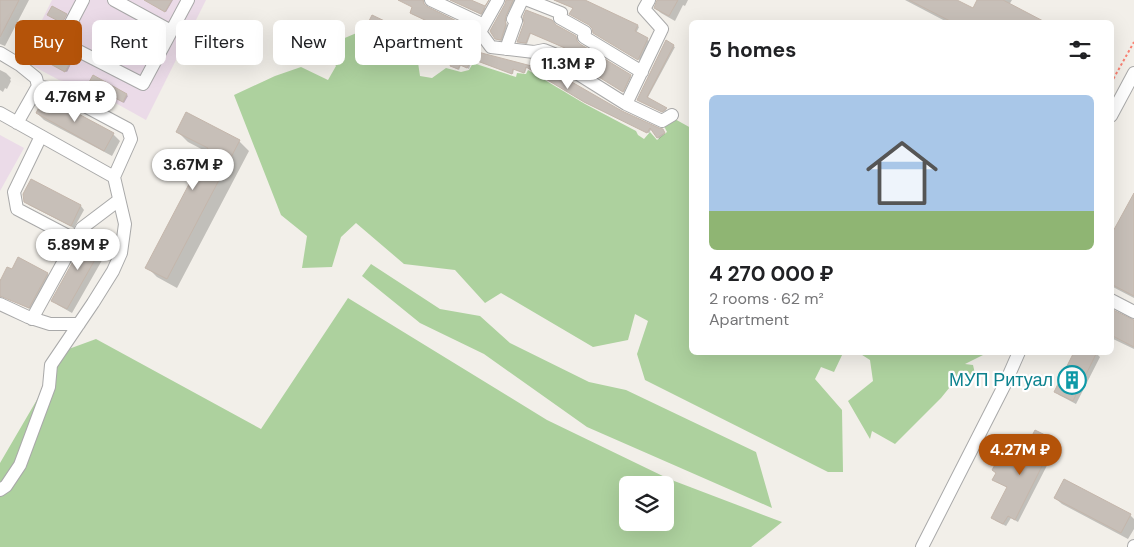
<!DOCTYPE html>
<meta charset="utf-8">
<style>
body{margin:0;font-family:"DM Sans",sans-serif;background:#f2f2f2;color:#202124;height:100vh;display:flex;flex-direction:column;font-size:19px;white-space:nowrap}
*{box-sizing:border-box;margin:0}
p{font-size:16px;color:#757577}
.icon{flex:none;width:28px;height:28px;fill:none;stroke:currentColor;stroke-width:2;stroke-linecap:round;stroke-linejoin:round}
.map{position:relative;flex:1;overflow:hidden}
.panel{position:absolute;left:689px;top:20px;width:425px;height:335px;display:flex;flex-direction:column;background:#fff;border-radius:8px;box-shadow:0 5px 20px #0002}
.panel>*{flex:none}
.guide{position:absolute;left:15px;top:20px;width:475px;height:45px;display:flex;gap:10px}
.fabs{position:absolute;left:619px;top:476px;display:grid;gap:10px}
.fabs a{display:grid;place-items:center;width:55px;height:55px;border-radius:8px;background:#fff;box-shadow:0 5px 20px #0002;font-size:25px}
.price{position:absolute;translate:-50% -42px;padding:0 11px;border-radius:18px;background:#fff;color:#222;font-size:16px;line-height:32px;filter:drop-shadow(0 1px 2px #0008)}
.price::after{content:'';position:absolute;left:50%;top:30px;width:15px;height:11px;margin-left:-8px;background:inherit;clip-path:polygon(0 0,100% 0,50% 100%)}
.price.on{background:#b45309;color:#fff}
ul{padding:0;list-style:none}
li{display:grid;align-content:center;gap:10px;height:265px;padding:0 20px}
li+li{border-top:1px solid #e0e0e0}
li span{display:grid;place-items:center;height:155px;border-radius:8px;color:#555}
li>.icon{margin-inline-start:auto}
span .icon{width:90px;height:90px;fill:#fffc;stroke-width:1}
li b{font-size:21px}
h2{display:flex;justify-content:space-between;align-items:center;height:60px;padding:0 20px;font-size:21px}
.tag{padding:0 18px;border-radius:8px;background:#fff;box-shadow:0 5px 20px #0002;font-size:18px;line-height:45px}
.tag.on{background:#b45309;color:#fff}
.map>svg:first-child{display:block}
</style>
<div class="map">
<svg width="1134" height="547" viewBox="0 0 1134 547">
<rect width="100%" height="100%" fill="#f2efe9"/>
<path fill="#ebdbe8" d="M 52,0 L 206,0 L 146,120 L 85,86 L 59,80 L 22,60 Z
M 0,135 L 24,148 L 0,191 Z"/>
<path fill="#add19e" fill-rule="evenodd" d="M 393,25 L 416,26 L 422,33 L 416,49 L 420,76 L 432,78 L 446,68 L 461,72 L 469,70 L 473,63 L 516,77 L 517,73 L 526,74 L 528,70 L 585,104 L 636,131 L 638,135 L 644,139 L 650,132 L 657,140 L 667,132 L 663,124 L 673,118 L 691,128 L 691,352 L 843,353 L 834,372 L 821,367 L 815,379 L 842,410 L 843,472 L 828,472 L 645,380 L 637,354 L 648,321 L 635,314 L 628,340 L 593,347 L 501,293 L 485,303 L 455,270 L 404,264 L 356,223 L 341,237 L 332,267 L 302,268 L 307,236 L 281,215 L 234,95 L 275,76 L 301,67 L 328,80 L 336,66 L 331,58 L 340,40 L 366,29 L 387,36 L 391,33 Z
M 371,264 L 440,309 L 480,316 L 510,343 L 589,382 L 626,390 L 756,452 L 772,508 L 587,427 L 484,354 L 420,323 L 362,276 Z
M 348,298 L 547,420 L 669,479 L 782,522 L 751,547 L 0,547 L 0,463 L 66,350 L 96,339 L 261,429 ZM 628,485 L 665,485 L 665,522 L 628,522 Z
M 859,353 L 859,352 L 987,353 L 965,364 L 973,365 L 976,378 L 965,380 L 958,377 L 941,398 L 895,444 L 872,431 L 870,439 L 848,401 L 873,381 L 870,360 Z"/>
<path fill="#0003" d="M 0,0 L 29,0 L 5,46 L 0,44 Z
M 145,0 L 173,0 L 166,12 Z
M 399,0 L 424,0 L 424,2 L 426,8 L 469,29 L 466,33 L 450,25 L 447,30 L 412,14 L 414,7 Z
M 451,0 L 468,0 L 486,8 L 490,0 L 482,15 Z
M 507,0 L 515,0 L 506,17 L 506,22 L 507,26 L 502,41 L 498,40 L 496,39 Z
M 553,0 L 582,0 L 638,26 L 639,27 L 636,33 L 649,41 L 640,60 L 596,34 L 593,28 L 574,8 Z
M 658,0 L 688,0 L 685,6 L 683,5 L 675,21 L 661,13 L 655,8 Z
M 905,0 L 954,0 L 973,10 L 978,0 L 1012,0 L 1009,5 L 1043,22 L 947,22 Z
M 525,23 L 556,26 L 575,37 L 577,39 L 578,43 L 631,77 L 624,92 L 566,55 L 567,49 L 531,33 L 527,44 L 520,43 L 519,42 Z
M 52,44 L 55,49 L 73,60 L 67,72 L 36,56 Z
M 420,45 L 471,60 L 472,61 L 469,69 L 461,65 L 459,70 L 453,67 L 454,62 Z
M 673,46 L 675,47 L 647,99 L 667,110 L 663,112 L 640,101 Z
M 475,52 L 544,70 L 621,112 L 662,130 L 665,134 L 659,139 L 652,128 L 649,133 L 586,103 L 527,67 L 525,73 L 514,69 L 513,74 L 474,60 Z
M 0,70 L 6,73 L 11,78 L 10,80 L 11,81 L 7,89 L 5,88 L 3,92 L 0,90 Z
M 91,85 L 127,95 L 128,96 L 124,103 Z
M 37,113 L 113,134 L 120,141 L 112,156 L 44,120 Z
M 178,132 L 239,141 L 249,151 L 177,288 L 157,277 L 147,267 L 207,152 L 188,142 Z
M 31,181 L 81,206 L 84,210 L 74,228 L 29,205 L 25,201 Z
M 1134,195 L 1134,298 L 1111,286 L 1111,238 Z
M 104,243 L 109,248 L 72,313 L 58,305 L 53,300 Z
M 48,274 L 49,275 L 30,309 L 6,297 L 0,297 L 0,279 L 2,280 Z
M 1111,311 L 1134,321 L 1134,349 L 1111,338 Z
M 1095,352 L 1100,357 L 1076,404 L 1059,395 L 1056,391 Z
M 1036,432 L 1055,441 L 1058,444 L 1018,522 L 1011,518 L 1006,526 L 996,521 L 993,518 L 1008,488 L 997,482 L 994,479 L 997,474 L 993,470 L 1001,467 L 1021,461 Z
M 1064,480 L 1130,515 L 1134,519 L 1134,529 L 1128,539 L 1062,504 L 1055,498 Z"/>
<path fill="#c7bfb8" stroke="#c4b6ab" d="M 0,0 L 19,0 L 0,37 Z
M 144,0 L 172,0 L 165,12 Z
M 398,0 L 423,0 L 424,4 L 428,7 L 469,27 L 465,33 L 448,25 L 446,30 L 410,13 L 412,7 Z
M 450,0 L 471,0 L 485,6 L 489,0 L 481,14 Z
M 506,0 L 513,0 L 506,16 L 505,20 L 506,24 L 501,40 L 495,39 L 490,31 L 505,4 Z
M 554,0 L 585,0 L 638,25 L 635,31 L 648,38 L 638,60 L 593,33 L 592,28 L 589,25 L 569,14 L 573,8 Z
M 657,0 L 678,0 L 669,16 L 654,8 Z
M 909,0 L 957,0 L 973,8 L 977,0 L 1003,0 L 1045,22 L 952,22 Z
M 52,6 L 67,14 L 62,23 L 47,15 Z
M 526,10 L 552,20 L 556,25 L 576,36 L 577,41 L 580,44 L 631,75 L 623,92 L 565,56 L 563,53 L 565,48 L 530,33 L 526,43 L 517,42 L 524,23 L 523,17 Z
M 372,15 L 393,25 L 389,34 L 367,25 Z
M 43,37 L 53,43 L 54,47 L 57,49 L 73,57 L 65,72 L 34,55 Z
M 423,38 L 472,59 L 467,68 L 460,65 L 458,69 L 450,66 L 452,61 L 419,45 Z
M 666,40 L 674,45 L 647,97 L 667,108 L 662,112 L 637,100 Z
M 474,51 L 543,69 L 544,66 L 622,111 L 659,128 L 663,129 L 665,133 L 657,138 L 650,128 L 647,133 L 584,102 L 526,67 L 524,73 L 513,69 L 512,74 L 472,59 Z
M 93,75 L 127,94 L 123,102 L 88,84 Z
M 45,96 L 114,133 L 104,151 L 36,113 Z
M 186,112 L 240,140 L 167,279 L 145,268 L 208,148 L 176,132 Z
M 31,179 L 81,205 L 71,226 L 24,202 L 23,194 Z
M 1134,193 L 1134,296 L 1111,284 L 1111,235 Z
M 89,233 L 105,242 L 67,309 L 51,301 Z
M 18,257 L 48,273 L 29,308 L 0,296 L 0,281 L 7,267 L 12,269 Z
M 1111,309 L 1134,320 L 1134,347 L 1111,335 Z
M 1074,352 L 1097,352 L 1073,401 L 1054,392 Z
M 1035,430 L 1055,440 L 1015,520 L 1008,516 L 1003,524 L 991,518 L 1007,487 L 992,480 L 996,473 L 992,470 L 996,463 L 1000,465 L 1007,452 L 1020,459 Z
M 1064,479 L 1131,514 L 1121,533 L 1054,498 Z"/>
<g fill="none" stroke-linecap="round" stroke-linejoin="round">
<defs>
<path id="minor" d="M 83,0 L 61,42 L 143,84 L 188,0
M 114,0 L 171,31
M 431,0 L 484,25
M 498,0 L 480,32 L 491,47 L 534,52 L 544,50 L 554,54 L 559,62 L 626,104 L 662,29 L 644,9 L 649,0
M 528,0 L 561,13 L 560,18 L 585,32 L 584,37 L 642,72
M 421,28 L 444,38 L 466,42 L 480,32
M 506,49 L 516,21 L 513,19 L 522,0
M 0,53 L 20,65 L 36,78 L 38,86 L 53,89 L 128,129 L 131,139 L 114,177
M 626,104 L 662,121 L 672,115
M 0,113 L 114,177 L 125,224 L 121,253 L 113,271 L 93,303 L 51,365 L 49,387 L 20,465 L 6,486 L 0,490
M 1111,116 L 1134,73
M 17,123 L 38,86
M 41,136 L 14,192 L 17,209 L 76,240
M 1111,300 L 1134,312
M 0,304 L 28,317 L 50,324 L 79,324
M 32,319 L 82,228 L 119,200
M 922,547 L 1005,384 L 1019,352
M 1134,547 L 1134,546"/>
</defs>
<use href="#minor" stroke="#a9a9a9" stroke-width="14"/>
<path stroke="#fa8072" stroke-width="2" stroke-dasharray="2.5 2.5" stroke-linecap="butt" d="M 1111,83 L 1134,42"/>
<use href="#minor" stroke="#fff" stroke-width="12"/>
</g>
<defs>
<symbol id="building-ring" viewBox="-11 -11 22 22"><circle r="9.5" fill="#fff" stroke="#0f9aa8" stroke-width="1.5"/><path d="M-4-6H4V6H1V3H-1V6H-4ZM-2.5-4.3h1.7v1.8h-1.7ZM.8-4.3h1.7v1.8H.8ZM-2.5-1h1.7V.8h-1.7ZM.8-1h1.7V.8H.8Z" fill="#0f9aa8"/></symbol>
</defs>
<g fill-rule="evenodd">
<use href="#building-ring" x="1056" y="364" width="32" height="32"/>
</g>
<g text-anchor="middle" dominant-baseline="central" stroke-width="4.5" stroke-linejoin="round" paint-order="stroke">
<g font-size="18" fill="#0d838f" stroke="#fff" text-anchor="end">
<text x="1053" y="380">МУП Ритуал</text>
</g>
</g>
</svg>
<div class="fabs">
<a><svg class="icon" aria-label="layers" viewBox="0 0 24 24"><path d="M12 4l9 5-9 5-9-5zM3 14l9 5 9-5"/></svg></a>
</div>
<b class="price" style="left:568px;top:90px">11.3M ₽</b>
<b class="price" style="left:75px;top:123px">4.76M ₽</b>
<b class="price" style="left:193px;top:191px">3.67M ₽</b>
<b class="price" style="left:78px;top:271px">5.89M ₽</b>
<b class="price on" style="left:1020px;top:476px">4.27M ₽</b>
<div class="guide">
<a class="tag on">Buy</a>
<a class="tag">Rent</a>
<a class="tag">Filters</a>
<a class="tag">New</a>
<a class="tag">Apartment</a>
</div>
<section class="panel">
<h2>5 homes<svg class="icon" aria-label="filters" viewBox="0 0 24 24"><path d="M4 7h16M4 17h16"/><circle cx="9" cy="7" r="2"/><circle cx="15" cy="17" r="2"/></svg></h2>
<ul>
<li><span style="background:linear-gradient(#a9c7e8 75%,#8fb573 0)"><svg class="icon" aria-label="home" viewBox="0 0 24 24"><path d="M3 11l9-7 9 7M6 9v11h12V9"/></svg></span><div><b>4 270 000 ₽</b><p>2 rooms · 62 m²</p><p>Apartment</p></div></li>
</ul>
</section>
</div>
